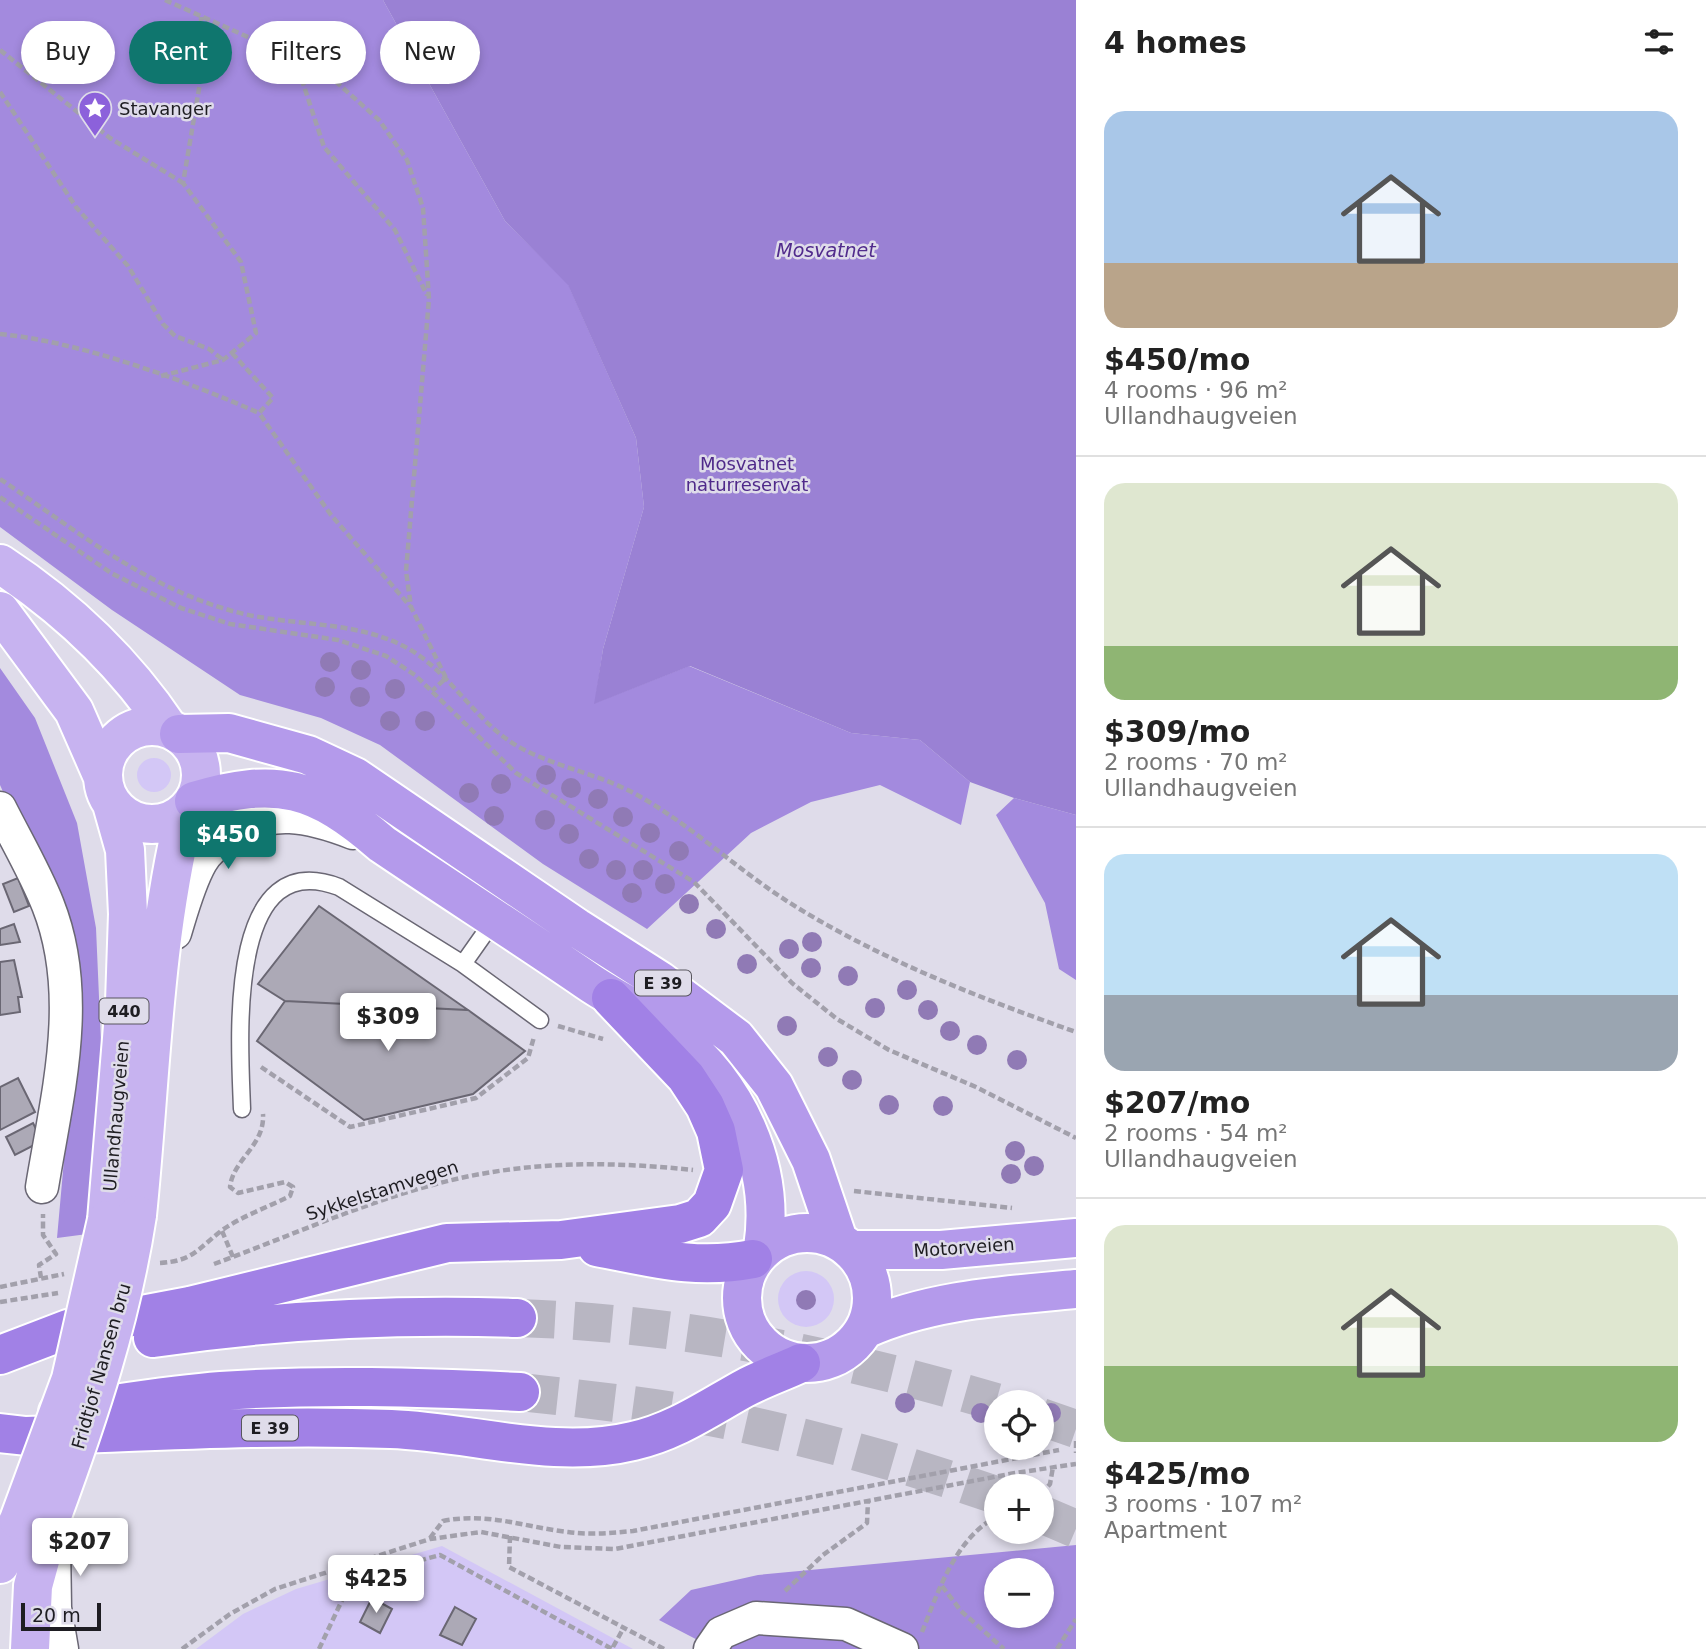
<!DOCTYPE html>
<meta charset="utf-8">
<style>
body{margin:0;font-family:"DejaVu Sans",sans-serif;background:#f6f6f6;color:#222;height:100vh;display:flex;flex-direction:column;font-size:26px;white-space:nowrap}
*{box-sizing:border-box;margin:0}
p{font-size:23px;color:#767676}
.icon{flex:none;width:38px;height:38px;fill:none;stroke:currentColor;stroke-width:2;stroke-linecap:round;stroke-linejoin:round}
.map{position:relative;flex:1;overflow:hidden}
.drawer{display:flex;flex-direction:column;background:#fff;width:630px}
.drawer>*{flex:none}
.hud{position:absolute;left:21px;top:21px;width:665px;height:63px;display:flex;gap:14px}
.controls{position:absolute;left:984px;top:1390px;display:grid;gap:14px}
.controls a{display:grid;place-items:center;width:70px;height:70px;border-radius:50%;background:#fff;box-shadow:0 4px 10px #0003;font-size:35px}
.scale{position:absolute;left:21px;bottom:18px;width:80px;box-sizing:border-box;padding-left:7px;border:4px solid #1e1d22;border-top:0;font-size:19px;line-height:24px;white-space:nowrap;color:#1e1d22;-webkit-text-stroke:5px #dfdcea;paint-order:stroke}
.price{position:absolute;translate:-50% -60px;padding:0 16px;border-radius:7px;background:#fff;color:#222;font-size:23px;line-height:46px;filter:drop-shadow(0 2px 4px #0008)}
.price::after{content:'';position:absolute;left:50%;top:42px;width:21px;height:16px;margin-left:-10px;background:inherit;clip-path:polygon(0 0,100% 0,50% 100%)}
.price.on{background:#0f766e;color:#fff}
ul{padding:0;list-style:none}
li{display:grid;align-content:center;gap:14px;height:371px;padding:0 28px}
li+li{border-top:2px solid #e0e0e0}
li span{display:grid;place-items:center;height:217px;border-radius:21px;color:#555}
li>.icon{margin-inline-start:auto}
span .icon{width:126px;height:126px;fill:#fffc;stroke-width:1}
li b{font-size:30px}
h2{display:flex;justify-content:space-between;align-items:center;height:84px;padding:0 28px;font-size:30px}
.pill{padding:0 24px;border-radius:32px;background:#fff;box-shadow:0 4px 10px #0003;font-size:24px;line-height:63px}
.pill.on{background:#0f766e;color:#fff}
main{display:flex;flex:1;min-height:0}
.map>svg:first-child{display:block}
</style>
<main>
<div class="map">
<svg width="1076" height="1649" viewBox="0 0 1076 1649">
<rect width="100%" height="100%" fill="#dfdcea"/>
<path fill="#d3c7f6" d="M137 775a17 17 0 1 1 34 0a17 17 0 1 1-34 0Z
M778 1299a28 28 0 1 1 56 0a28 28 0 1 1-56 0Z
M 442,1546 L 633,1649 L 196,1649 L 243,1614 L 296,1589 Z"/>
<path fill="#a38ade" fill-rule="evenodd" d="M 0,0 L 383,0 L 505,221 L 568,284 L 636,438 L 644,507 L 603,649 L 595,703 L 689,666 L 851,733 L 920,740 L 970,782 L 961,825 L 880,785 L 811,802 L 751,833 L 647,929 L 543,864 L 380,745 L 321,718 L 240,695 L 112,610 L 0,527 Z
M 0,668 L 35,718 L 77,823 L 96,928 L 101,1043 L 95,1233 L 57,1238 L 72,1071 L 72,945 L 0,785 Z
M 1014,798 L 1076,815 L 1076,980 L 1059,969 L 1045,903 L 996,815 Z
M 1076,1545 L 1076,1649 L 715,1649 L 659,1620 L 691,1590 L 758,1575 ZM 996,1570 L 1041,1570 L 1041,1615 L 996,1615 Z"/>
<path fill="#9a81d4" d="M 383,0 L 1076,0 L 1076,815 L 1014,798 L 970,782 L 920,740 L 851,733 L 690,666 L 594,704 L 603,649 L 644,507 L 636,438 L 568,285 L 505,221 Z"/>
<path fill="#aca9b6" stroke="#6a6773" stroke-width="2" d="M 18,878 L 29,906 L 14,912 L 3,884 Z
M 319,906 L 468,1010 L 285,1001 L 258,984 Z
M 14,924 L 20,942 L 0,945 L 0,929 Z
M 14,960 L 22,997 L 18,997 L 20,1012 L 0,1015 L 0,962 Z
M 285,1001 L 468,1010 L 525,1051 L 473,1094 L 364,1120 L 257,1041 Z
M 18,1078 L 35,1112 L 0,1130 L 0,1087 Z
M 33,1123 L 42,1141 L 15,1155 L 6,1137 Z
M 372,1598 L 392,1609 L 380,1633 L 360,1622 Z
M 455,1607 L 476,1619 L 462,1645 L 440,1635 Z"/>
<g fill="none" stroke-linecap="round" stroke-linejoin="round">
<path stroke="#b8b6c2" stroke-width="38" stroke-dasharray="38 19" stroke-linecap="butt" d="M 517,1318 C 683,1323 837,1356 996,1402
M 520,1392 C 594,1400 668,1408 740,1423 C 827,1442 912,1466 996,1495
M 1041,1417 L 1076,1429
M 1041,1514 L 1076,1529"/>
<defs>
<path id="service" d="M 463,964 L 494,920
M 242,1109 C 240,1047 224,843 339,887 L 463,964 L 540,1020"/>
<path id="minor" d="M 0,808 C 16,840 35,872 48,905 C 84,996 57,1095 42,1187
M 175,933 C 182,910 189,883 201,862 C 207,851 219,842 229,835 C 270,807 309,816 353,833
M 54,1543 L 55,1608 L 62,1649
M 710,1649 L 721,1633 L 756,1618 L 846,1624 L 902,1649"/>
<path id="primary" d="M 0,564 C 67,608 124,662 169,729
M 0,611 L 74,711 L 103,777
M103 775a49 49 0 1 1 98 0a49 49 0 1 1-98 0Z
M 137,1215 C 151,1080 152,946 185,812
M 107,1220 L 125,1002 L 128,914 L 125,850 L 112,804
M 0,1564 L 19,1520
M 30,1649 L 33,1586 L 53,1513"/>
<path id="trunk" d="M 179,734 L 229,733 L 308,755 L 355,777 L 577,928 L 660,981 L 736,1038 L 774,1086 L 811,1160 L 838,1240
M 194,801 C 278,776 316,787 382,844 C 450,890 519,934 586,980 C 613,999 645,1013 672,1033 C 737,1084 776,1166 763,1248
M742 1298a65 65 0 1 1 130 0a65 65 0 1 1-130 0Z
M 852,1250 L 941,1250 L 1076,1238
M 865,1329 C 932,1299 1004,1296 1076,1289"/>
<path id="motorway" d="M 597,1247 C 655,1258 695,1270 753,1259
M 153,1338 C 274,1320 395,1314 517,1318
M 0,1355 L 68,1329 L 190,1306 L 447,1243 L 561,1240 L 680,1224 L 699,1218 L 712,1204 L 724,1170 L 716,1131 L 705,1106 L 686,1077 L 611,998
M 58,1412 C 112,1405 167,1395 221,1391 C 321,1384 420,1387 520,1392
M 0,1433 L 26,1436 C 147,1432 270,1424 391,1429 C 472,1432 554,1460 633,1441 C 674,1432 707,1409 743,1389 C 761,1379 782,1372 801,1363"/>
</defs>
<use href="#service" stroke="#6a6774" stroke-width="19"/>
<use href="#minor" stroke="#6a6774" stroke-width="35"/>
<use href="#primary" stroke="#fff" stroke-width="42"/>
<use href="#trunk" stroke="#fff" stroke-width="42"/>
<use href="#motorway" stroke="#fff" stroke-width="42"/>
<path stroke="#a2a0ab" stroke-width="4.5" stroke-dasharray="7 3.5" stroke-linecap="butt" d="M 165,0 L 295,58 L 334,80 L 379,120 L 407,160 L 423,208 L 429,299 L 406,571 L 411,607 L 446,678 L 432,691
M 0,50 L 110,138 L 183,183
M 295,59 L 324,147 L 395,230 L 427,295
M 0,92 L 76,207 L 128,266 L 163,324 L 175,336 L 209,349 L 222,359
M 0,334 C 81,342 184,380 259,413
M 232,353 L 273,398 L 259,413 L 331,515 L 410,606
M 161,376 L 223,360 L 256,333 L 241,262 L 183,183 L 202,71 L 201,17
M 0,479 C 74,529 142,585 229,610 C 288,628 354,618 409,649 C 452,674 475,722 519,747 C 557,768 601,774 639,796 C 692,826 738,870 790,903 C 879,959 977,997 1076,1032
M 0,497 L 111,573 L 181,608 L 230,624 L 338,640 L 386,656 L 415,675 L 516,773 L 694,882 L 792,983 L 837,1019 L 889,1050 L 976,1087 L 1076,1138
M 558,1026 L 603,1039
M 261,1067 L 350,1127 L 476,1098 L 528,1058 L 534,1037
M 854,1191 L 1012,1208
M 222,1231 L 233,1257
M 160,1263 C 192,1261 197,1250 221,1231 C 240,1217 268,1207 290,1196 L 293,1187 L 285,1182 L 238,1193 L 230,1187 C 233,1159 265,1146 263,1114
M 214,1264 C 298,1233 382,1194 470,1176 C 545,1161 617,1162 693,1170
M 41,1278 L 39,1265 L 56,1254 L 43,1235 L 43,1214
M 0,1287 L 64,1274
M 0,1302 L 58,1293
M 1076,1441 L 1076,1453
M 1041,1494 L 1050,1484 L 1053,1467
M 510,1536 L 509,1567 L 664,1649
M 430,1538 L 443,1521 C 488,1512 524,1527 568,1532 C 590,1535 611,1533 633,1531 L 1059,1450
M 942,1586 L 961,1611 L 1004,1649
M 785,1591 L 823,1555 L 867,1523 L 868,1501
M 922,1632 C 938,1592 955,1539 996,1517
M 613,1647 L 623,1629
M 182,1649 L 230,1614 L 275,1589 L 430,1539 L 481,1532 L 561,1547 L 615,1549 L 1015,1473 L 1076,1464
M 319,1649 L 352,1579 L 440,1555 L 612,1649
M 1057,1649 L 1076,1619"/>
<use href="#service" stroke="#fff" stroke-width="16"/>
<use href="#minor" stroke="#fff" stroke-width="32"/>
<use href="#primary" stroke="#c7b3f0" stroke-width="38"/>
<use href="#trunk" stroke="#b49aeb" stroke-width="38"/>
<use href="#motorway" stroke="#a181e6" stroke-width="38"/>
<defs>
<path id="primary-bridge" d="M 53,1513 C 89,1415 121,1319 137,1215
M 19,1520 L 71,1379 L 107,1220"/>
</defs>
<use href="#primary-bridge" stroke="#fff" stroke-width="42" stroke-linecap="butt"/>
<use href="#primary-bridge" stroke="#c7b3f0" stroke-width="38"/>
</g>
<g fill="#907ab5">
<circle cx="330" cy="662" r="10"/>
<circle cx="361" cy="670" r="10"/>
<circle cx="325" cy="687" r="10"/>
<circle cx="395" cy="689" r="10"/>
<circle cx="360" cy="697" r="10"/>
<circle cx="390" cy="721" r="10"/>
<circle cx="425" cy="721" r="10"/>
<circle cx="546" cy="775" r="10"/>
<circle cx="501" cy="784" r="10"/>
<circle cx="571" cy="788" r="10"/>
<circle cx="469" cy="793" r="10"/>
<circle cx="598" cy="799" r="10"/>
<circle cx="494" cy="816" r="10"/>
<circle cx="623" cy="817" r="10"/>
<circle cx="545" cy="820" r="10"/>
<circle cx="650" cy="833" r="10"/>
<circle cx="569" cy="834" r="10"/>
<circle cx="679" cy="851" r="10"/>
<circle cx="589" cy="859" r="10"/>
<circle cx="616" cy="870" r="10"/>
<circle cx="643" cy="870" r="10"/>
<circle cx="665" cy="884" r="10"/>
<circle cx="632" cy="893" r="10"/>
<circle cx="689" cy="904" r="10"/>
<circle cx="716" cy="929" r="10"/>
<circle cx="812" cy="942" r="10"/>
<circle cx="789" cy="949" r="10"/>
<circle cx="747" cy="964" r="10"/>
<circle cx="811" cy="968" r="10"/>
<circle cx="848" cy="976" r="10"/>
<circle cx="907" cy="990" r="10"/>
<circle cx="875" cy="1008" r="10"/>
<circle cx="928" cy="1010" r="10"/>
<circle cx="787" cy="1026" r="10"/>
<circle cx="950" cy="1031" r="10"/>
<circle cx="977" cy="1045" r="10"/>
<circle cx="828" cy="1057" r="10"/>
<circle cx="1017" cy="1060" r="10"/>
<circle cx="852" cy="1080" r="10"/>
<circle cx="889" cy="1105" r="10"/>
<circle cx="943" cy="1106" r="10"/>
<circle cx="1015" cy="1151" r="10"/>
<circle cx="1034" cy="1166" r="10"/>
<circle cx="1011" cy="1174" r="10"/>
<circle cx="806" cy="1300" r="10"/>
<circle cx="905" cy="1403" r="10"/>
<circle cx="981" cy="1413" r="10"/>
<circle cx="1051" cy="1413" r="10"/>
</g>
<defs>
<symbol id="sight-pin" viewBox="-11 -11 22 30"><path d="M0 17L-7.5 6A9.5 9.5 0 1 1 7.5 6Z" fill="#8c61db" stroke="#dfdcea"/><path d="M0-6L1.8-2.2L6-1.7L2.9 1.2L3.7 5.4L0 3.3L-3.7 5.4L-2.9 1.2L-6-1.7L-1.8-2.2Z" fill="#fff"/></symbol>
</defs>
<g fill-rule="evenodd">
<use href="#sight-pin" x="76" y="89" width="38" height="52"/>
</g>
<g text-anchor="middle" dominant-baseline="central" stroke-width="5" stroke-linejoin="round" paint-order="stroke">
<g fill="#dfdcea" stroke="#58565e" stroke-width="2">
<rect x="635" y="970.5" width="56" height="25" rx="5"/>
<rect x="99.5" y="998.5" width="49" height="25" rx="5"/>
<rect x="242" y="1415.5" width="56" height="25" rx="5"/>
</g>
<g font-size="16" font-weight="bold" fill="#1e1d22">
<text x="663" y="983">E 39</text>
<text x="124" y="1011">440</text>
<text x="270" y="1428">E 39</text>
</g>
<g font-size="18" fill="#1e1d22" stroke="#dfdcea" text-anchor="start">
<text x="119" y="108">Stavanger</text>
</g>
<g font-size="18" fill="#4f298a" stroke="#dfdcea">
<text x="747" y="463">Mosvatnet<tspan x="747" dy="21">naturreservat</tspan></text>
</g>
<g font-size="18" fill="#1e1d22" stroke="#dfdcea">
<text transform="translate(116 1116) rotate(-85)">Ullandhaugveien</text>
<text transform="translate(382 1190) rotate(-18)">Sykkelstamvegen</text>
<text transform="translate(964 1247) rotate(-4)">Motorveien</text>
<text transform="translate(101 1366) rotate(-74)">Fridtjof Nansen bru</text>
</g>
<g font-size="19" font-style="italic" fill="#512b8c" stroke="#dfdcea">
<text x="826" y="250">Mosvatnet</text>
</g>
</g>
</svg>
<div class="controls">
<a><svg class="icon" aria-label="locate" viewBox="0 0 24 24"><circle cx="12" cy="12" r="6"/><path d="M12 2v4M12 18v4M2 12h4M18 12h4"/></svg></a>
<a>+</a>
<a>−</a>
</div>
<div class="scale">20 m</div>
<b class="price on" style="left:228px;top:871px">$450</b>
<b class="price" style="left:388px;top:1053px">$309</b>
<b class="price" style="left:80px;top:1578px">$207</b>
<b class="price" style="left:376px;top:1615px">$425</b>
<div class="hud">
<a class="pill">Buy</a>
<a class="pill on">Rent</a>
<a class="pill">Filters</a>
<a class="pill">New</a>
</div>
</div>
<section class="drawer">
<h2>4 homes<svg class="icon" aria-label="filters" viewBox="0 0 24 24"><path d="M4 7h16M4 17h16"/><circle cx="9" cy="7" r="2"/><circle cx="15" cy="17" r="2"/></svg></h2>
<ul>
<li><span style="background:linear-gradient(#a9c7e8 70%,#b9a48a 0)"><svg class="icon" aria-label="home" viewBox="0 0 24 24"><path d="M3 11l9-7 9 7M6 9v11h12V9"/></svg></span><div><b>$450/mo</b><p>4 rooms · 96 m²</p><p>Ullandhaugveien</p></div></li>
<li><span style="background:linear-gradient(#dfe7d0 75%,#8fb573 0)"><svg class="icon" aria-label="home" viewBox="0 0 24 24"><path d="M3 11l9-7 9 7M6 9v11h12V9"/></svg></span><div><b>$309/mo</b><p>2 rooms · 70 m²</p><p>Ullandhaugveien</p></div></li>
<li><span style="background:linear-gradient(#bfe0f5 65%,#9aa5b1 0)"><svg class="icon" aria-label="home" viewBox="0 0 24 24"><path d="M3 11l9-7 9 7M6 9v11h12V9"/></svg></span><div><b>$207/mo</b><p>2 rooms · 54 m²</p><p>Ullandhaugveien</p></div></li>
<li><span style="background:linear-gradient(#dfe7d0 65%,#8fb573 0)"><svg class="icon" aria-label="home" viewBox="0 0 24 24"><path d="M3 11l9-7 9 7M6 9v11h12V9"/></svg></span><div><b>$425/mo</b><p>3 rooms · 107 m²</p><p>Apartment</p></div></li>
</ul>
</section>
</main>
